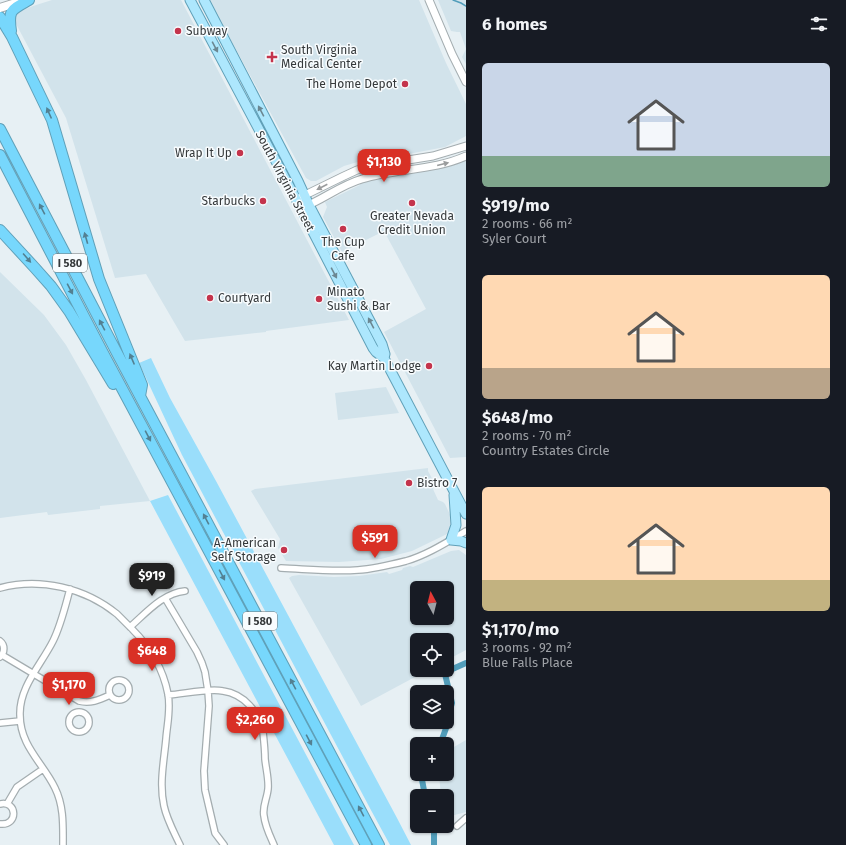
<!DOCTYPE html>
<meta charset="utf-8">
<style>
body{margin:0;font-family:"Fira Sans",sans-serif;background:#20242c;color:#f1f3f6;height:100vh;display:flex;flex-direction:column;font-size:15px;white-space:nowrap}
*{box-sizing:border-box;margin:0}
p{font-size:13px;color:#9ea1a6}
.icon{flex:none;width:22px;height:22px;fill:none;stroke:currentColor;stroke-width:2;stroke-linecap:round;stroke-linejoin:round}
.map{position:relative;flex:1;overflow:hidden}
.panel{display:flex;flex-direction:column;background:#171b24;width:380px}
.panel>*{flex:none}
.needle{width:26px;rotate:353deg}
.tools{position:absolute;left:410px;top:581px;display:grid;gap:8px}
.tools a{display:grid;place-items:center;width:44px;height:44px;border-radius:6px;background:#171b24;box-shadow:0 1px 3px #0004;font-size:20px}
.price{position:absolute;translate:-50% -34px;padding:0 9px;border-radius:8px;background:#d93025;color:#fff;font-size:13px;line-height:26px;filter:drop-shadow(0 1px 2px #0008)}
.price::after{content:'';position:absolute;left:50%;top:24px;width:12px;height:9px;margin-left:-6px;background:inherit;clip-path:polygon(0 0,100% 0,50% 100%)}
.price.selected{background:#222;color:#fff}
ul{padding:0;list-style:none}
li{display:grid;align-content:center;gap:8px;height:212px;padding:0 16px}
li span{display:grid;place-items:center;height:124px;border-radius:6px;color:#555}
li>.icon{margin-inline-start:auto}
span .icon{width:72px;height:72px;fill:#fffc;stroke-width:1}
li b{font-size:17px}
h2{display:flex;justify-content:space-between;align-items:center;height:48px;padding:0 16px;font-size:17px}
main{display:flex;flex:1;min-height:0}
.map>svg:first-child{display:block}
</style>
<main>
<div class="map">
<svg width="466" height="845" viewBox="0 0 466 845">
<rect width="100%" height="100%" fill="#e7f0f4"/>
<path fill="#d2e3eb" fill-rule="evenodd" d="M 52,0 L 181,0 L 349,320 L 266,331 L 266,332 L 185,341 L 146,274 L 115,278 L 66,118 L 15,22 L 15,17 L 18,12 L 33,6 Z
M 209,0 L 419,0 L 446,63 L 466,104 L 466,136 L 445,147 L 403,155 L 368,159 L 344,166 L 316,181 L 311,181 L 306,178 Z
M 438,0 L 466,0 L 466,64 L 462,57 L 466,49 L 460,32 L 457,32 L 451,31 Z
M 466,157 L 466,457 L 450,458 L 384,332 L 426,309 L 384,231 L 342,252 L 323,217 L 327,207 L 325,202 L 360,185 L 358,181 Z
M 0,272 L 44,315 L 66,345 L 86,380 L 150,501 L 100,506 L 100,509 L 48,515 L 47,512 L 0,518 Z
M 386,387 L 399,413 L 338,420 L 335,393 Z
M 428,468 L 428,471 L 435,484 L 433,489 L 438,500 L 443,502 L 445,504 L 452,519 L 451,529 L 448,534 L 445,535 L 412,551 L 381,559 L 339,562 L 286,561 L 278,548 L 280,539 L 251,491 L 255,489 Z
M 459,550 L 466,555 L 466,650 L 447,660 L 447,640 L 417,640 L 417,670 L 428,670 L 361,706 L 289,578 L 292,576 L 299,575 L 334,577 L 359,576 L 387,572 L 389,574 L 402,570 L 403,568 L 410,566 L 413,567 L 451,551 ZM 417,588 L 447,588 L 447,618 L 417,618 Z
M 466,740 L 466,812 L 447,817 L 447,796 L 441,796 L 439,774 L 447,774 L 447,751 Z"/>
<path fill="#9adefb" d="M 151,358 L 170,398 L 216,481 L 397,818 L 411,845 L 390,845 L 372,812 L 182,455 L 139,363 Z
M 168,495 L 354,845 L 334,845 L 150,501 Z"/>
<g fill="none" stroke-linecap="round" stroke-linejoin="round">
<path stroke="#519dba" stroke-width="1.5" d="M 453,0 L 461,3 L 466,6"/>
<path stroke="#519dba" stroke-width="6" d="M 439,744 L 441,742 L 449,720 L 450,710 L 452,703 L 445,674 L 448,671 L 466,663
M 421,774 L 425,796
M 434,845 L 434,826"/>
<defs>
<path id="minor" d="M 281,568 C 306,569 332,572 358,570 C 374,569 390,565 406,561 C 427,555 447,542 466,531
M 0,588 C 40,577 85,588 117,614 C 122,619 127,624 132,629 C 150,647 163,668 168,694 C 171,709 167,725 166,739 C 164,761 159,784 164,806 C 167,820 174,832 180,845
M 165,598 L 197,652 L 202,663 L 205,672 L 208,691 L 209,706 L 204,771 L 205,790 L 215,833 L 224,845
M 130,627 C 146,613 163,593 185,591
M 0,641 C 5,645 5,652 0,657
M 2,655 L 79,701 C 90,704 99,700 110,695
M109 690a10 10 0 1 1 20 0a10 10 0 1 1-20 0Z
M 168,695 C 184,694 208,688 223,691 C 244,694 259,712 263,732 C 264,741 265,750 265,759 C 266,769 269,780 268,789 C 267,799 262,807 264,816 C 265,826 270,836 274,845
M69 722a10 10 0 1 1 20 0a10 10 0 1 1-20 0Z
M 0,723 L 20,721
M 0,804 C 17,800 19,826 0,824
M 7,804 L 17,787 L 43,769
M 457,826 L 466,818
M 63,845 C 63,826 64,806 55,788 C 43,763 20,746 20,715 C 19,687 41,665 53,641 C 61,625 65,607 70,589"/>
<path id="tertiary" d="M 429,0 L 452,54 L 466,82
M 301,197 L 344,176 L 357,170 L 377,165 L 433,156 L 466,146
M 304,207 C 324,199 341,185 362,179 C 396,168 433,171 466,156"/>
<path id="secondary" d="M 0,8 L 22,1"/>
<path id="primary" d="M 190,0 L 296,199 L 373,348 L 376,352 L 384,358 L 466,514
M 204,0 L 298,181 L 309,205 L 382,344 L 385,354 L 384,358
M 454,495 L 456,525 L 451,540 L 461,541 L 466,543"/>
<path id="motorway" d="M 0,17 L 12,37 L 52,120 L 99,279 L 142,385 L 140,396
M 11,31 C 8,10 11,10 29,0
M 0,129 L 117,353 L 379,845
M 0,155 L 103,353 L 366,845
M 0,230 L 35,268 L 51,286 L 69,311 L 113,384"/>
</defs>
<use href="#minor" stroke="#a4adb0" stroke-width="8"/>
<use href="#tertiary" stroke="#a4adb0" stroke-width="9"/>
<use href="#secondary" stroke="#a4adb0" stroke-width="10"/>
<use href="#primary" stroke="#60a0b8" stroke-width="11"/>
<use href="#motorway" stroke="#60a0b8" stroke-width="12"/>
<use href="#minor" stroke="#fff" stroke-width="5.5"/>
<use href="#tertiary" stroke="#fff" stroke-width="7"/>
<use href="#secondary" stroke="#fff" stroke-width="8"/>
<use href="#primary" stroke="#ade7fd" stroke-width="9"/>
<use href="#motorway" stroke="#77d7fc" stroke-width="10"/>
</g>
<defs><path id="oneway-solid" d="M-6-.8H1V-3.2L6.5 0L1 3.2V.8H-6Z"/></defs>
<g fill="#6b8792">
<use href="#oneway-solid" transform="translate(215 47) rotate(62)"/>
<use href="#oneway-solid" transform="translate(261 111) rotate(-118)"/>
<use href="#oneway-solid" transform="translate(334 273) rotate(62)"/>
<use href="#oneway-solid" transform="translate(371 323) rotate(-118)"/>
</g>
<g fill="#538092">
<use href="#oneway-solid" transform="translate(49 113) rotate(-114)"/>
<use href="#oneway-solid" transform="translate(42 209) rotate(-118)"/>
<use href="#oneway-solid" transform="translate(86 238) rotate(-106)"/>
<use href="#oneway-solid" transform="translate(27 258) rotate(49)"/>
<use href="#oneway-solid" transform="translate(70 289) rotate(62)"/>
<use href="#oneway-solid" transform="translate(102 325) rotate(-118)"/>
<use href="#oneway-solid" transform="translate(132 359) rotate(-113)"/>
<use href="#oneway-solid" transform="translate(148 436) rotate(62)"/>
<use href="#oneway-solid" transform="translate(206 519) rotate(-118)"/>
<use href="#oneway-solid" transform="translate(222 575) rotate(62)"/>
<use href="#oneway-solid" transform="translate(293 684) rotate(-118)"/>
<use href="#oneway-solid" transform="translate(309 740) rotate(62)"/>
<use href="#oneway-solid" transform="translate(361 811) rotate(-118)"/>
</g>
<g fill="#9a9c9d">
<use href="#oneway-solid" transform="translate(443 164) rotate(-14)"/>
<use href="#oneway-solid" transform="translate(322 187) rotate(153)"/>
</g>
<g fill="#c4344c" stroke="#f8fcfe" stroke-width="1.5">
<circle cx="178" cy="31" r="4"/>
<path d="M270 51h4v4h4v4h-4v4h-4v-4h-4v-4h4z"/>
<circle cx="405" cy="84" r="4"/>
<circle cx="240" cy="153" r="4"/>
<circle cx="263" cy="201" r="4"/>
<circle cx="412" cy="203" r="4"/>
<circle cx="343" cy="229" r="4"/>
<circle cx="210" cy="298" r="4"/>
<circle cx="319" cy="299" r="4"/>
<circle cx="429" cy="366" r="4"/>
<circle cx="409" cy="483" r="4"/>
<circle cx="284" cy="550" r="4"/>
</g>
<g text-anchor="middle" dominant-baseline="central" stroke-width="3" stroke-linejoin="round" paint-order="stroke">
<g fill="#f8fcfe" stroke="#707476" stroke-width="1">
<rect x="53" y="254" width="34" height="18" rx="3"/>
<rect x="243" y="612" width="34" height="18" rx="3"/>
</g>
<g font-size="11" font-weight="bold" fill="#35393b">
<text x="70" y="263">I 580</text>
<text x="260" y="621">I 580</text>
</g>
<g font-size="12" fill="#35393b" stroke="#f8fcfe" text-anchor="start">
<text x="186" y="31">Subway</text>
<text x="281" y="50">South Virginia<tspan x="281" dy="14">Medical Center</tspan></text>
<text x="397" y="84" text-anchor="end">The Home Depot</text>
<text x="232" y="153" text-anchor="end">Wrap It Up</text>
<text x="255" y="201" text-anchor="end">Starbucks</text>
<text x="412" y="216" text-anchor="middle">Greater Nevada<tspan x="412" dy="14">Credit Union</tspan></text>
<text x="343" y="242" text-anchor="middle">The Cup<tspan x="343" dy="14">Cafe</tspan></text>
<text x="327" y="292">Minato<tspan x="327" dy="14">Sushi &amp; Bar</tspan></text>
<text x="218" y="298">Courtyard</text>
<text x="421" y="366" text-anchor="end">Kay Martin Lodge</text>
<text x="417" y="483">Bistro 7</text>
<text x="276" y="543" text-anchor="end">A-American<tspan x="276" dy="14">Self Storage</tspan></text>
</g>
<g font-size="12" fill="#35393b" stroke="#f8fcfe">
<text transform="translate(285 181) rotate(62)">South Virginia Street</text>
</g>
</g>
</svg>
<div class="tools">
<a><svg class="needle" viewBox="-14 -14 28 28"><path d="M0-13l5 13h-10z" fill="#e53935"/><path d="M0 13l5-13h-10z" fill="#9ea1a6"/></svg></a>
<a><svg class="icon" aria-label="locate" viewBox="0 0 24 24"><circle cx="12" cy="12" r="6"/><path d="M12 2v4M12 18v4M2 12h4M18 12h4"/></svg></a>
<a><svg class="icon" aria-label="layers" viewBox="0 0 24 24"><path d="M12 4l9 5-9 5-9-5zM3 14l9 5 9-5"/></svg></a>
<a>+</a>
<a>−</a>
</div>
<b class="price" style="left:384px;top:183px">$1,130</b>
<b class="price" style="left:375px;top:559px">$591</b>
<b class="price selected" style="left:152px;top:597px">$919</b>
<b class="price" style="left:152px;top:672px">$648</b>
<b class="price" style="left:69px;top:706px">$1,170</b>
<b class="price" style="left:255px;top:741px">$2,260</b>
</div>
<section class="panel">
<h2>6 homes<svg class="icon" aria-label="filters" viewBox="0 0 24 24"><path d="M4 7h16M4 17h16"/><circle cx="9" cy="7" r="2"/><circle cx="15" cy="17" r="2"/></svg></h2>
<ul>
<li><span style="background:linear-gradient(#c9d6e8 75%,#7fa58c 0)"><svg class="icon" aria-label="home" viewBox="0 0 24 24"><path d="M3 11l9-7 9 7M6 9v11h12V9"/></svg></span><div><b>$919/mo</b><p>2 rooms · 66 m²</p><p>Syler Court</p></div></li>
<li><span style="background:linear-gradient(#ffd9b3 75%,#b9a48a 0)"><svg class="icon" aria-label="home" viewBox="0 0 24 24"><path d="M3 11l9-7 9 7M6 9v11h12V9"/></svg></span><div><b>$648/mo</b><p>2 rooms · 70 m²</p><p>Country Estates Circle</p></div></li>
<li><span style="background:linear-gradient(#ffd9b3 75%,#c2b280 0)"><svg class="icon" aria-label="home" viewBox="0 0 24 24"><path d="M3 11l9-7 9 7M6 9v11h12V9"/></svg></span><div><b>$1,170/mo</b><p>3 rooms · 92 m²</p><p>Blue Falls Place</p></div></li>
</ul>
</section>
</main>
